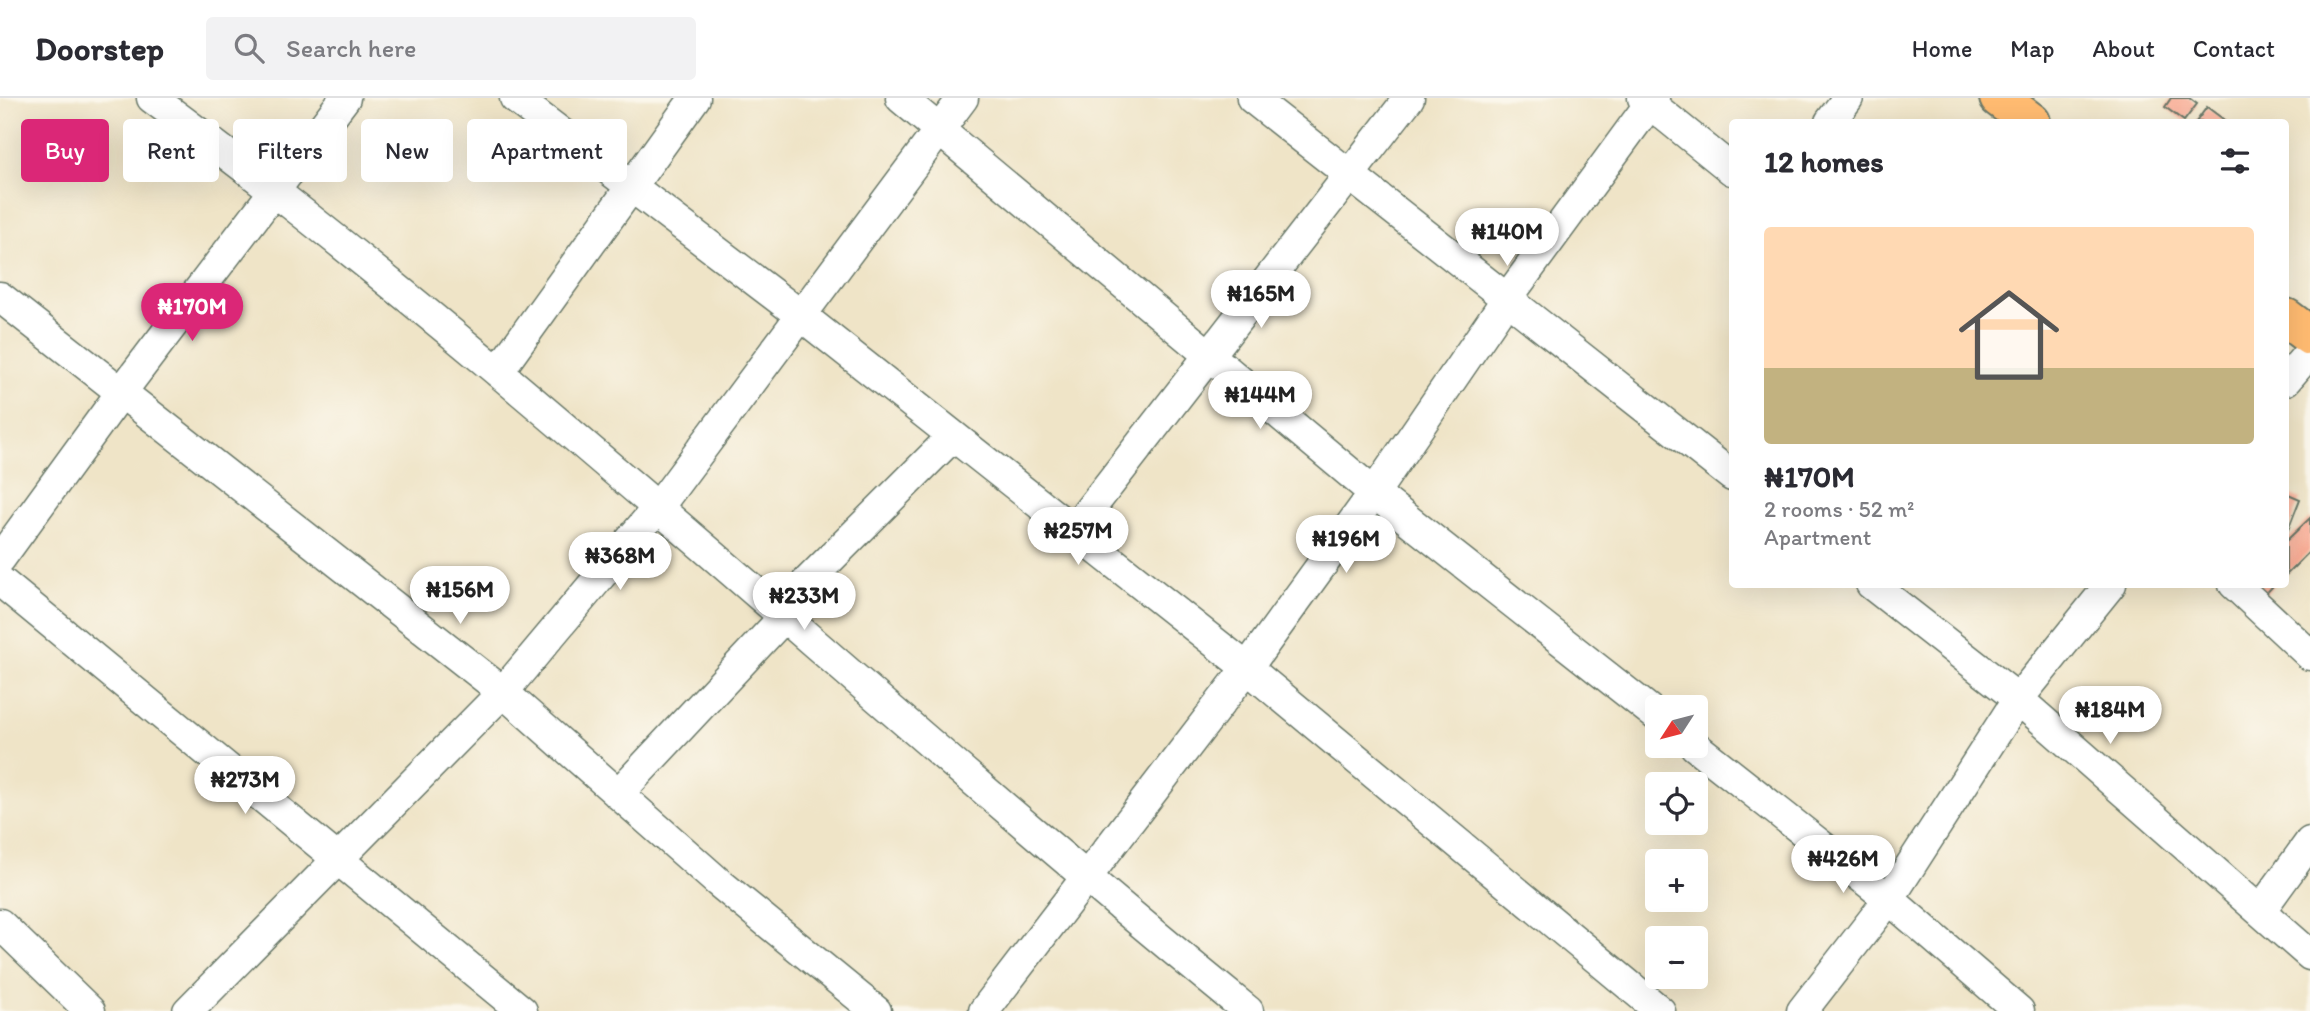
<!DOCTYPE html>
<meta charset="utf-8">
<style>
body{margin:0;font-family:Itim,sans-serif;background:#f2f2f3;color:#2b2b33;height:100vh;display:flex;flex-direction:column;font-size:26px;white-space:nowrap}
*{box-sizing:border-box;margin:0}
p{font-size:23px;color:#7c7c81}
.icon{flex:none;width:38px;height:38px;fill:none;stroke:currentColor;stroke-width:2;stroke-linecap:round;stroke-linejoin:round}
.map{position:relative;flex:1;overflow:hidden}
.panel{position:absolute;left:1729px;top:21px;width:560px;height:469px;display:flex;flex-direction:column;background:#fff;border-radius:7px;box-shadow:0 7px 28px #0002}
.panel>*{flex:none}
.hud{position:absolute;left:21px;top:21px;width:665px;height:63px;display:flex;gap:14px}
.needle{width:46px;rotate:234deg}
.tools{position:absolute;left:1645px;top:597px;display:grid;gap:14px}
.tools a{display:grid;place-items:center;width:63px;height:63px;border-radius:7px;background:#fff;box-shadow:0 7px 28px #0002;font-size:35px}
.price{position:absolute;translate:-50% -60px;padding:0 16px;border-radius:24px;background:#fff;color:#222;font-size:23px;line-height:46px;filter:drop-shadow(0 2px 4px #0008)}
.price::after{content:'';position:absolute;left:50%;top:42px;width:21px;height:16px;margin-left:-10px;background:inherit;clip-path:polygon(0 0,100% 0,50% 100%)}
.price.active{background:#db2777;color:#fff}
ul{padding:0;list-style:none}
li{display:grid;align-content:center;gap:14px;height:371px;padding:0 35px}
li span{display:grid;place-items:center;height:217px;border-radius:7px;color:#555}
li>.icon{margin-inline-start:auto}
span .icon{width:126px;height:126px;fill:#fffc;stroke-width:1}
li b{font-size:30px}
h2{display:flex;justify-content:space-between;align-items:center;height:84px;padding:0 35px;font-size:30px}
.pill{padding:0 24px;border-radius:7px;background:#fff;box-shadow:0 7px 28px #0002;font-size:24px;line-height:63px}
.pill.active{background:#db2777;color:#fff}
header{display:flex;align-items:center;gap:42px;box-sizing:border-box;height:98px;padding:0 35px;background:#fff;border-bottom:2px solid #e1e1e2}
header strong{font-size:33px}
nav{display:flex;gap:38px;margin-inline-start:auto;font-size:24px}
.search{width:490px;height:63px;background:#f2f2f3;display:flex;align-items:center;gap:18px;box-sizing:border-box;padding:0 24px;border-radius:7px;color:#7c7c81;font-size:26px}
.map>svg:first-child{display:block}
</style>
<header>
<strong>Doorstep</strong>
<div class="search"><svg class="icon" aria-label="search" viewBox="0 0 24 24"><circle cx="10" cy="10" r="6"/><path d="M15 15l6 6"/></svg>Search here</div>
<nav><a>Home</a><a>Map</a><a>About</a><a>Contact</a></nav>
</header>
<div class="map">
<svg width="2310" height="913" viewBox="0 0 2310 913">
<rect width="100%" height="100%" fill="#fbf7ec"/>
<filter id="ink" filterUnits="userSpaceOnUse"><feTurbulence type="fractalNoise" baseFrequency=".0143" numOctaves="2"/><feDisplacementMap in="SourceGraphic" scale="14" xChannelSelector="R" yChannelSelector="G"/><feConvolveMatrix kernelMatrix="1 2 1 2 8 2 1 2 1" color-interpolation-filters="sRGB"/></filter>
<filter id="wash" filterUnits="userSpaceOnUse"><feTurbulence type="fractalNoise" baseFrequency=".00686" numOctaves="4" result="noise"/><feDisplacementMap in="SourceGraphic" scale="28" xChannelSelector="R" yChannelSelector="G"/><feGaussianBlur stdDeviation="1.57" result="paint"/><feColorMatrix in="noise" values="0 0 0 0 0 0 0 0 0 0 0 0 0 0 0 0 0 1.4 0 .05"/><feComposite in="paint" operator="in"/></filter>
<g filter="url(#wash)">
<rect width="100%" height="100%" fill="#efe4c7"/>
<g id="blocks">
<path fill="#f9a78f" d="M 2171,0 L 2189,0 L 2197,6 L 2184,23 L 2165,9 Z
M 2207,9 L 2227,24 L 2196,24 Z
M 2286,395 L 2300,401 L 2286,437 Z
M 2310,420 L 2310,453 L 2286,477 L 2286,443 Z
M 2248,486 L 2275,486 L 2258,504 Z"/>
</g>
</g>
<g filter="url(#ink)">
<use href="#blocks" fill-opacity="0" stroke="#687767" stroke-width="2"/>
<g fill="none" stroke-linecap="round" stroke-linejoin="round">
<defs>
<path id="street" d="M 152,0 C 535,283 878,613 1248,913
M 515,0 L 803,219 L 1247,570 L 1660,913
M 901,0 L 1374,395 L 1657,618
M 1252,0 L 1732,378
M 1643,0 L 1732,72
M 1830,24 L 1848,0
M 0,199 L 503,594 L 718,784 L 876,913
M 498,274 L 695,0
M 2286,282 L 2310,254
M 1073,433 L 1409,0
M 0,461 L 123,292 L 345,0
M 0,483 L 522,913
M 1871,486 L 2018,601 L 2310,857
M 2234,486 L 2310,557
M 1695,648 L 1889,801 L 2019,913
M 618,696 L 785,518 L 805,486 L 953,338
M 2260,813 L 2310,744
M 0,826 L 90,913
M 188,913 L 503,594 L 659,408 L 963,0
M 984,913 L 1247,570 L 1374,395 L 1506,202 L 1654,0
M 1802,913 L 1889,801 L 2018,601 L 2111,486"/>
<path id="highway" d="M 1999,0 L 2031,24
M 2286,220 L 2310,238"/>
</defs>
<use href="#street" stroke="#687767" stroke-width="33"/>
<use href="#highway" stroke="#687767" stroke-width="42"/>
<use href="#street" stroke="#fff" stroke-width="30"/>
<use href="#highway" stroke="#ffbb71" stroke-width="38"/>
</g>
</g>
</svg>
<div class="tools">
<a><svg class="needle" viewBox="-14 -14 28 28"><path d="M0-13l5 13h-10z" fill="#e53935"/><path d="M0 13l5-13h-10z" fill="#7c7c81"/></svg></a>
<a><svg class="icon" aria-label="locate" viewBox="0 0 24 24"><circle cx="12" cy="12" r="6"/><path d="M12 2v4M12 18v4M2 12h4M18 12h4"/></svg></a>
<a>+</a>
<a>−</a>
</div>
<b class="price" style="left:1507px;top:170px">₦140M</b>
<b class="price" style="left:1261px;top:232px">₦165M</b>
<b class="price active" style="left:192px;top:245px">₦170M</b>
<b class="price" style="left:1260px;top:333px">₦144M</b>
<b class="price" style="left:1078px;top:469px">₦257M</b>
<b class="price" style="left:1346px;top:477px">₦196M</b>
<b class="price" style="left:620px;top:494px">₦368M</b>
<b class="price" style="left:460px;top:528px">₦156M</b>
<b class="price" style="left:804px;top:534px">₦233M</b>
<b class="price" style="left:2110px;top:648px">₦184M</b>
<b class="price" style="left:245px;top:718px">₦273M</b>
<b class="price" style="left:1843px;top:797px">₦426M</b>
<div class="hud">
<a class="pill active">Buy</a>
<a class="pill">Rent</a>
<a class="pill">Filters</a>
<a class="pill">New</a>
<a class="pill">Apartment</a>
</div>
<section class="panel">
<h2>12 homes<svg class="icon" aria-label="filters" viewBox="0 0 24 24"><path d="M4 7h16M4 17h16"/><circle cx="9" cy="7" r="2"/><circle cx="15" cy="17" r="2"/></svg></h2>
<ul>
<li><span style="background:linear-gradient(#ffd9b3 65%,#c2b280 0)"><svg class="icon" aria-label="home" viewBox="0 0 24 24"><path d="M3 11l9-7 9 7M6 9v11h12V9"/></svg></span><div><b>₦170M</b><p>2 rooms · 52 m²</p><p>Apartment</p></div></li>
</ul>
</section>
</div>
